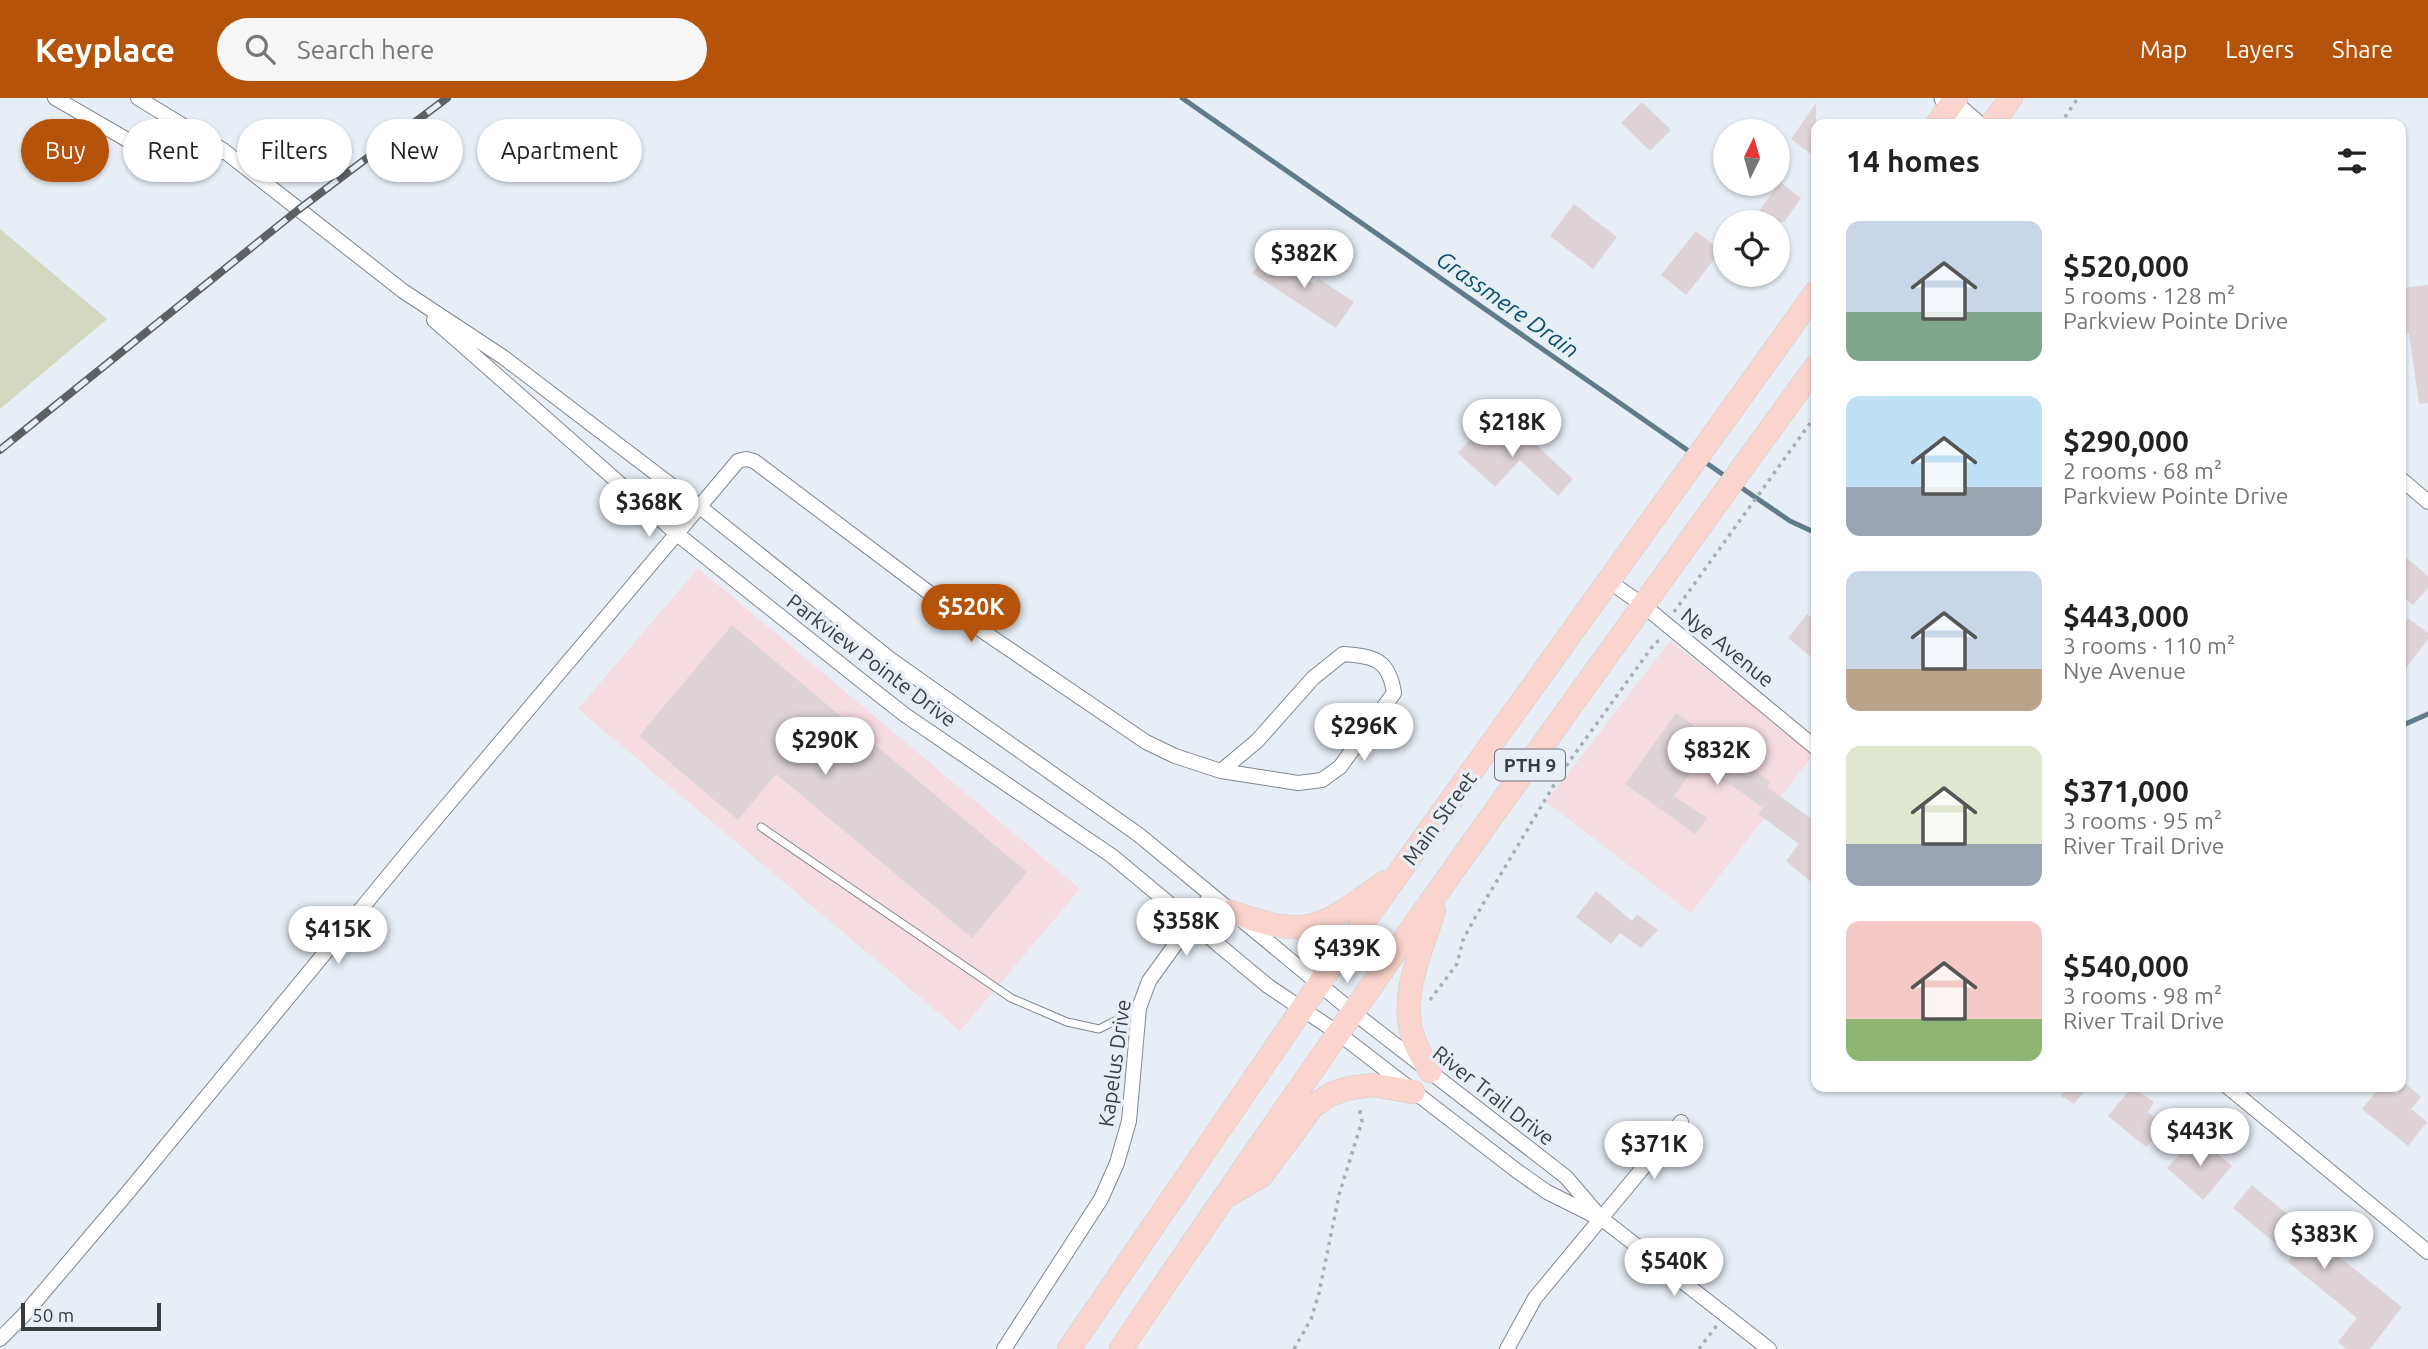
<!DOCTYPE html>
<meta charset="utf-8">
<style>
body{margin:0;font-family:Ubuntu,sans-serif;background:#f6f6f6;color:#222;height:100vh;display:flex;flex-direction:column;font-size:26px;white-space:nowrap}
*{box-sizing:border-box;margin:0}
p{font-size:23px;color:#767676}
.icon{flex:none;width:38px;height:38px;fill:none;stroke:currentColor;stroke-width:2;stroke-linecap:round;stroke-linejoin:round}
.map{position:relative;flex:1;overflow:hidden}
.drawer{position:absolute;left:1811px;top:21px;width:595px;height:973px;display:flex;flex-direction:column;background:#fff;border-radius:14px;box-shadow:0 2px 5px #0004}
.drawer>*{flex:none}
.top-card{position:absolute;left:21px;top:21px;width:665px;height:63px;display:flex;gap:14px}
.needle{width:46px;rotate:5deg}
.controls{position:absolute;left:1713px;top:21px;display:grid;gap:14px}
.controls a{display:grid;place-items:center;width:77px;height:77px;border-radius:50%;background:#fff;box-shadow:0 2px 5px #0004;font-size:35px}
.scale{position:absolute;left:21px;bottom:18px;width:140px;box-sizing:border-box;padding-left:7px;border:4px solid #3a3d3f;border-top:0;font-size:19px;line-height:24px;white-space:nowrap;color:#3a3d3f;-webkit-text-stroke:5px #e7eef5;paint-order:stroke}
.price{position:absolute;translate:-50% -60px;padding:0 16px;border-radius:24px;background:#fff;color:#222;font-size:23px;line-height:46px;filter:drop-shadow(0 2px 4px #0008)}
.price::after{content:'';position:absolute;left:50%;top:42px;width:21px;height:16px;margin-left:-10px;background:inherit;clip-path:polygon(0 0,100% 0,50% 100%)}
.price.on{background:#b45309;color:#fff}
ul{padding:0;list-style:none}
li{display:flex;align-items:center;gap:21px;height:175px;padding:0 35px}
li span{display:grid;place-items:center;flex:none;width:196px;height:140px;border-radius:14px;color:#555}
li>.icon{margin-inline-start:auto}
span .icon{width:84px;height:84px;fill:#fffc;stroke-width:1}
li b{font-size:30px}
h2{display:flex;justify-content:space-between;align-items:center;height:84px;padding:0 35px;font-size:30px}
.tag{padding:0 24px;border-radius:32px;background:#fff;box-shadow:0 2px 5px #0004;font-size:24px;line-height:63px}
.tag.on{background:#b45309;color:#fff}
header{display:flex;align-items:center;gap:42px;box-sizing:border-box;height:98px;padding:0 35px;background:#b45309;color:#fff}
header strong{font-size:33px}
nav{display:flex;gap:38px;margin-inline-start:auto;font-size:24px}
.search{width:490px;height:63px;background:#f6f6f6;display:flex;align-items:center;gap:18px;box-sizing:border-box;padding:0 24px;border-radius:38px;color:#767676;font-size:26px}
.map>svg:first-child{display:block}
</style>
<header>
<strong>Keyplace</strong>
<div class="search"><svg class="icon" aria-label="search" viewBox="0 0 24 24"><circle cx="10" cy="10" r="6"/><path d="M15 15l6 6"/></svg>Search here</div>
<nav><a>Map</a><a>Layers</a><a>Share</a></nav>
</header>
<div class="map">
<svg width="2428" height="1251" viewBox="0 0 2428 1251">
<rect width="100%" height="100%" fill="#e7eef5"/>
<path fill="#f6dce1" d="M 698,470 L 1080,791 L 960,933 L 578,611 Z
M 1670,543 L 1815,654 L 1691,815 L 1546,704 Z"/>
<path fill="#d4d8c0" d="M 0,131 L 107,221 L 0,311 Z"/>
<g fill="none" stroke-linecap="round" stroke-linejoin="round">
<path stroke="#607c8b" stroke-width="5" d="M 1182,0 L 1693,356
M 1702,362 L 1728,380
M 1736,386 L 1790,423 L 1816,435
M 2401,628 L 2428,616"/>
</g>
<path fill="#ded4d7" d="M 1642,4 L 1671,32 L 1650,53 L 1621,25 Z
M 1816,5 L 1816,60 L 1791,41 Z
M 1780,84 L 1801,100 L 1784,124 L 1766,124 L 1756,117 Z
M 1574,106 L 1617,139 L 1593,171 L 1550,138 Z
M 1696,133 L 1721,153 L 1686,197 L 1661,177 Z
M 1267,153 L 1314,186 L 1318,180 L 1354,204 L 1336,230 L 1252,175 Z
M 2428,187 L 2428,305 L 2419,306 L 2409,235 L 2401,236 L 2401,190 Z
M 1513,326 L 1573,381 L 1558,398 L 1520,362 L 1495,389 L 1458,355 L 1481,330 L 1497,344 Z
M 2401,455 L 2428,478 L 2428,490 L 2413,507 L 2401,497 Z
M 1807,516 L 1816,524 L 1816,563 L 1788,540 Z
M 2408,520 L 2428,535 L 2428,541 L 2401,577 L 2401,530 Z
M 732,527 L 1027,774 L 972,840 L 776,676 L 738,722 L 639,638 Z
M 1676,615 L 1756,673 L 1770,684 L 1767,689 L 1816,724 L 1816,788 L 1786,763 L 1799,746 L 1758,716 L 1763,710 L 1730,686 L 1729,688 L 1695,668 L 1674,698 L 1707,720 L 1695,736 L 1625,686 Z
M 1596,793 L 1632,823 L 1637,816 L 1658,832 L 1641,850 L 1620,835 L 1611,846 L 1576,819 Z
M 2406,986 L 2421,999 L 2411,1011 L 2427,1024 L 2408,1048 L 2362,1011 L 2380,989 L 2388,989 L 2397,996 Z
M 2067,989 L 2088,989 L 2074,1006 L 2061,998 Z
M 2132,989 L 2154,1004 L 2148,1014 L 2165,1027 L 2146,1049 L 2108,1018 Z
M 2197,1038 L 2232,1068 L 2203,1102 L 2167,1070 Z
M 2252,1087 L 2298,1125 L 2295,1129 L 2334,1161 L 2338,1158 L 2402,1209 L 2370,1251 L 2347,1251 L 2338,1244 L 2357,1220 L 2288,1164 L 2292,1159 L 2233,1110 Z"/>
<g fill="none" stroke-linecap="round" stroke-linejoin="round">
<defs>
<path id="lane" d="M 761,729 L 1011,900 L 1067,924 L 1099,931 L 1138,911"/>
<path id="street" d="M 55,0 L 162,62 C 189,71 199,66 223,52
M 138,0 L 223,52 L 403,193 L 503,259 L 700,409 L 890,561 L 1139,737 L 1353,914 L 1566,1079 L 1601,1120 L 1769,1251
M 434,222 L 677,436 L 868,588 L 905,617 L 1112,758 L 1268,888 L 1338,935 L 1517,1073 L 1547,1094 L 1593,1117
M 2401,381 L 2428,404
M 1610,484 L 1643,507 L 1816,650
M 2228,989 L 2428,1154
M 0,1241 L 23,1218 L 129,1093 L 412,749 L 738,363 L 746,361 L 754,363 L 956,515 L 1146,644 L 1175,658 L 1221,673 L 1298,685 L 1322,682 L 1340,669 L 1394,595 C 1389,562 1375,558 1343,556 L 1313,580 L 1257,643 L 1221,673
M 1004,1251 L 1101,1101 L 1117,1065 L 1129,1023 L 1139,910 L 1149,883 L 1211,797
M 1507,1251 L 1535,1200 L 1681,1024"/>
<path id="secondary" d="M 1945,0 L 1975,26"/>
<path id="primary" d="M 1937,26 L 1956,0
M 1992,26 L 2011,0
M 1231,814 C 1312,842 1318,831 1385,784
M 1430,973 C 1424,962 1417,951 1413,939 C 1399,898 1422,851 1434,813
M 1228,1097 L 1261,1078 L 1313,1008 L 1331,996 L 1349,990 L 1373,987 L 1413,994
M 1069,1251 L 1319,886 L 1816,194
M 1121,1251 C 1345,918 1581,593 1816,268"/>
</defs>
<use href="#lane" stroke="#81878e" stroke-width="9"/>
<use href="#street" stroke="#81878e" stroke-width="16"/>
<use href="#secondary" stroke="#81878e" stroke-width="23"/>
<use href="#primary" stroke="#cccdcd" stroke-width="24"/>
<path stroke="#a8aeb3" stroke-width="3.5" stroke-dasharray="3.5 5" stroke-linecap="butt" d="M 2060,26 L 2078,0
M 1674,514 L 1816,317
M 1430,902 L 1457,866 L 1463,842 L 1473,823 L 1561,675 L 1655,545 L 1660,542
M 1294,1251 L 1311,1221 L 1319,1195 L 1339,1097 L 1362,1023 L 1359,1009
M 1699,1251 L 1717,1227"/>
<use href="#lane" stroke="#fff" stroke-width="7"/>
<use href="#street" stroke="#fff" stroke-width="14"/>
<use href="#secondary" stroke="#fff" stroke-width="21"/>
<use href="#primary" stroke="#fbd5cd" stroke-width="23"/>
<defs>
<path id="rail" d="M 0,352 L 298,112 L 447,0"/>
</defs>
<use href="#rail" stroke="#5e6164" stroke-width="8"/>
<use href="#rail" stroke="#e7eef5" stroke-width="5" stroke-dasharray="16" stroke-linecap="butt"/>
</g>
<g text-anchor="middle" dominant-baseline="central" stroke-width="7" stroke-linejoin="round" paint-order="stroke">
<rect fill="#e7eef5" stroke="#6e7276" stroke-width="2" x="1495" y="651.5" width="70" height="31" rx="5"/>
<g font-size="19" font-weight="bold" fill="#3a3d3f">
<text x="1530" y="667">PTH 9</text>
</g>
<g font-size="21" fill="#3a3d3f" stroke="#e7eef5">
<text transform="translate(1728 549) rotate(39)">Nye Avenue</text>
<text transform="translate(872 562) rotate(37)">Parkview Pointe Drive</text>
<text transform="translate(1439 720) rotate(-54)">Main Street</text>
<text transform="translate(1114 965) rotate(-82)">Kapelus Drive</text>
<text transform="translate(1494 997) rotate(38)">River Trail Drive</text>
</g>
<g font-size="23" font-style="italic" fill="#04506f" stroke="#e7eef5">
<text transform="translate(1508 206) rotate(35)">Grassmere Drain</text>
</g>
</g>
</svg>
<div class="controls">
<a><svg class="needle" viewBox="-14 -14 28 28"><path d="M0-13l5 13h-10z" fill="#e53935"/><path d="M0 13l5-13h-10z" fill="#767676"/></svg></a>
<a><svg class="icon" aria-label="locate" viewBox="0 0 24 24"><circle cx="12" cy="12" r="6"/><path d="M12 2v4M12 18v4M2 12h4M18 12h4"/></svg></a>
</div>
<div class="scale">50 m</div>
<b class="price" style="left:1304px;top:192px">$382K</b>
<b class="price" style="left:1512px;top:361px">$218K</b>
<b class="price" style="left:649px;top:441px">$368K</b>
<b class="price on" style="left:971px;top:546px">$520K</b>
<b class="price" style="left:1364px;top:665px">$296K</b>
<b class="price" style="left:825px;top:679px">$290K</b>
<b class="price" style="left:1717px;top:689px">$832K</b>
<b class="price" style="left:1186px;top:860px">$358K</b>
<b class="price" style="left:338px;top:868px">$415K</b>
<b class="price" style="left:1347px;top:887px">$439K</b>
<b class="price" style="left:2200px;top:1070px">$443K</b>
<b class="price" style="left:1654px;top:1083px">$371K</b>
<b class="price" style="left:2324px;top:1173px">$383K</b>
<b class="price" style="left:1674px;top:1200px">$540K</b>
<div class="top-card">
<a class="tag on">Buy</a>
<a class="tag">Rent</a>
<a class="tag">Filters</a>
<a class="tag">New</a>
<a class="tag">Apartment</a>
</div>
<section class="drawer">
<h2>14 homes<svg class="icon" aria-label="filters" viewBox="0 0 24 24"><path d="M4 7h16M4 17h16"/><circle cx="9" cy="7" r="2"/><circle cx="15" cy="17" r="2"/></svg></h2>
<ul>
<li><span style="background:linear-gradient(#c9d6e8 65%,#7fa58c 0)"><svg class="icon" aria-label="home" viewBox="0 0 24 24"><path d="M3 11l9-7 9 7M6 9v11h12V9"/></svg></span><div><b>$520,000</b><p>5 rooms · 128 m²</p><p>Parkview Pointe Drive</p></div></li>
<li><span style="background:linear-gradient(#bfe0f5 65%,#9aa5b1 0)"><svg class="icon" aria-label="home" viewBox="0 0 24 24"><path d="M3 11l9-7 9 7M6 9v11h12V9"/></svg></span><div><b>$290,000</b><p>2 rooms · 68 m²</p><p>Parkview Pointe Drive</p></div></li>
<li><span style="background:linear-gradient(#c9d6e8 70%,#b9a48a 0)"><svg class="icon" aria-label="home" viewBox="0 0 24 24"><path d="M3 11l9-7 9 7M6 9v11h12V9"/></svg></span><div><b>$443,000</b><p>3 rooms · 110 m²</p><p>Nye Avenue</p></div></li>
<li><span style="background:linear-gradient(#dfe7d0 70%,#9aa5b1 0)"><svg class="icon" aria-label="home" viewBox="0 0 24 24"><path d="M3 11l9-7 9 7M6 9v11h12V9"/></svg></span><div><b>$371,000</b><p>3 rooms · 95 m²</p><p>River Trail Drive</p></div></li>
<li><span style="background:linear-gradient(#f6c9c9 70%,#8fb573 0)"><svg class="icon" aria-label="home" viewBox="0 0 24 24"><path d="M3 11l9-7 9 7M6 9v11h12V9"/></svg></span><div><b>$540,000</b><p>3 rooms · 98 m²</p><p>River Trail Drive</p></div></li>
</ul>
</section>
</div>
